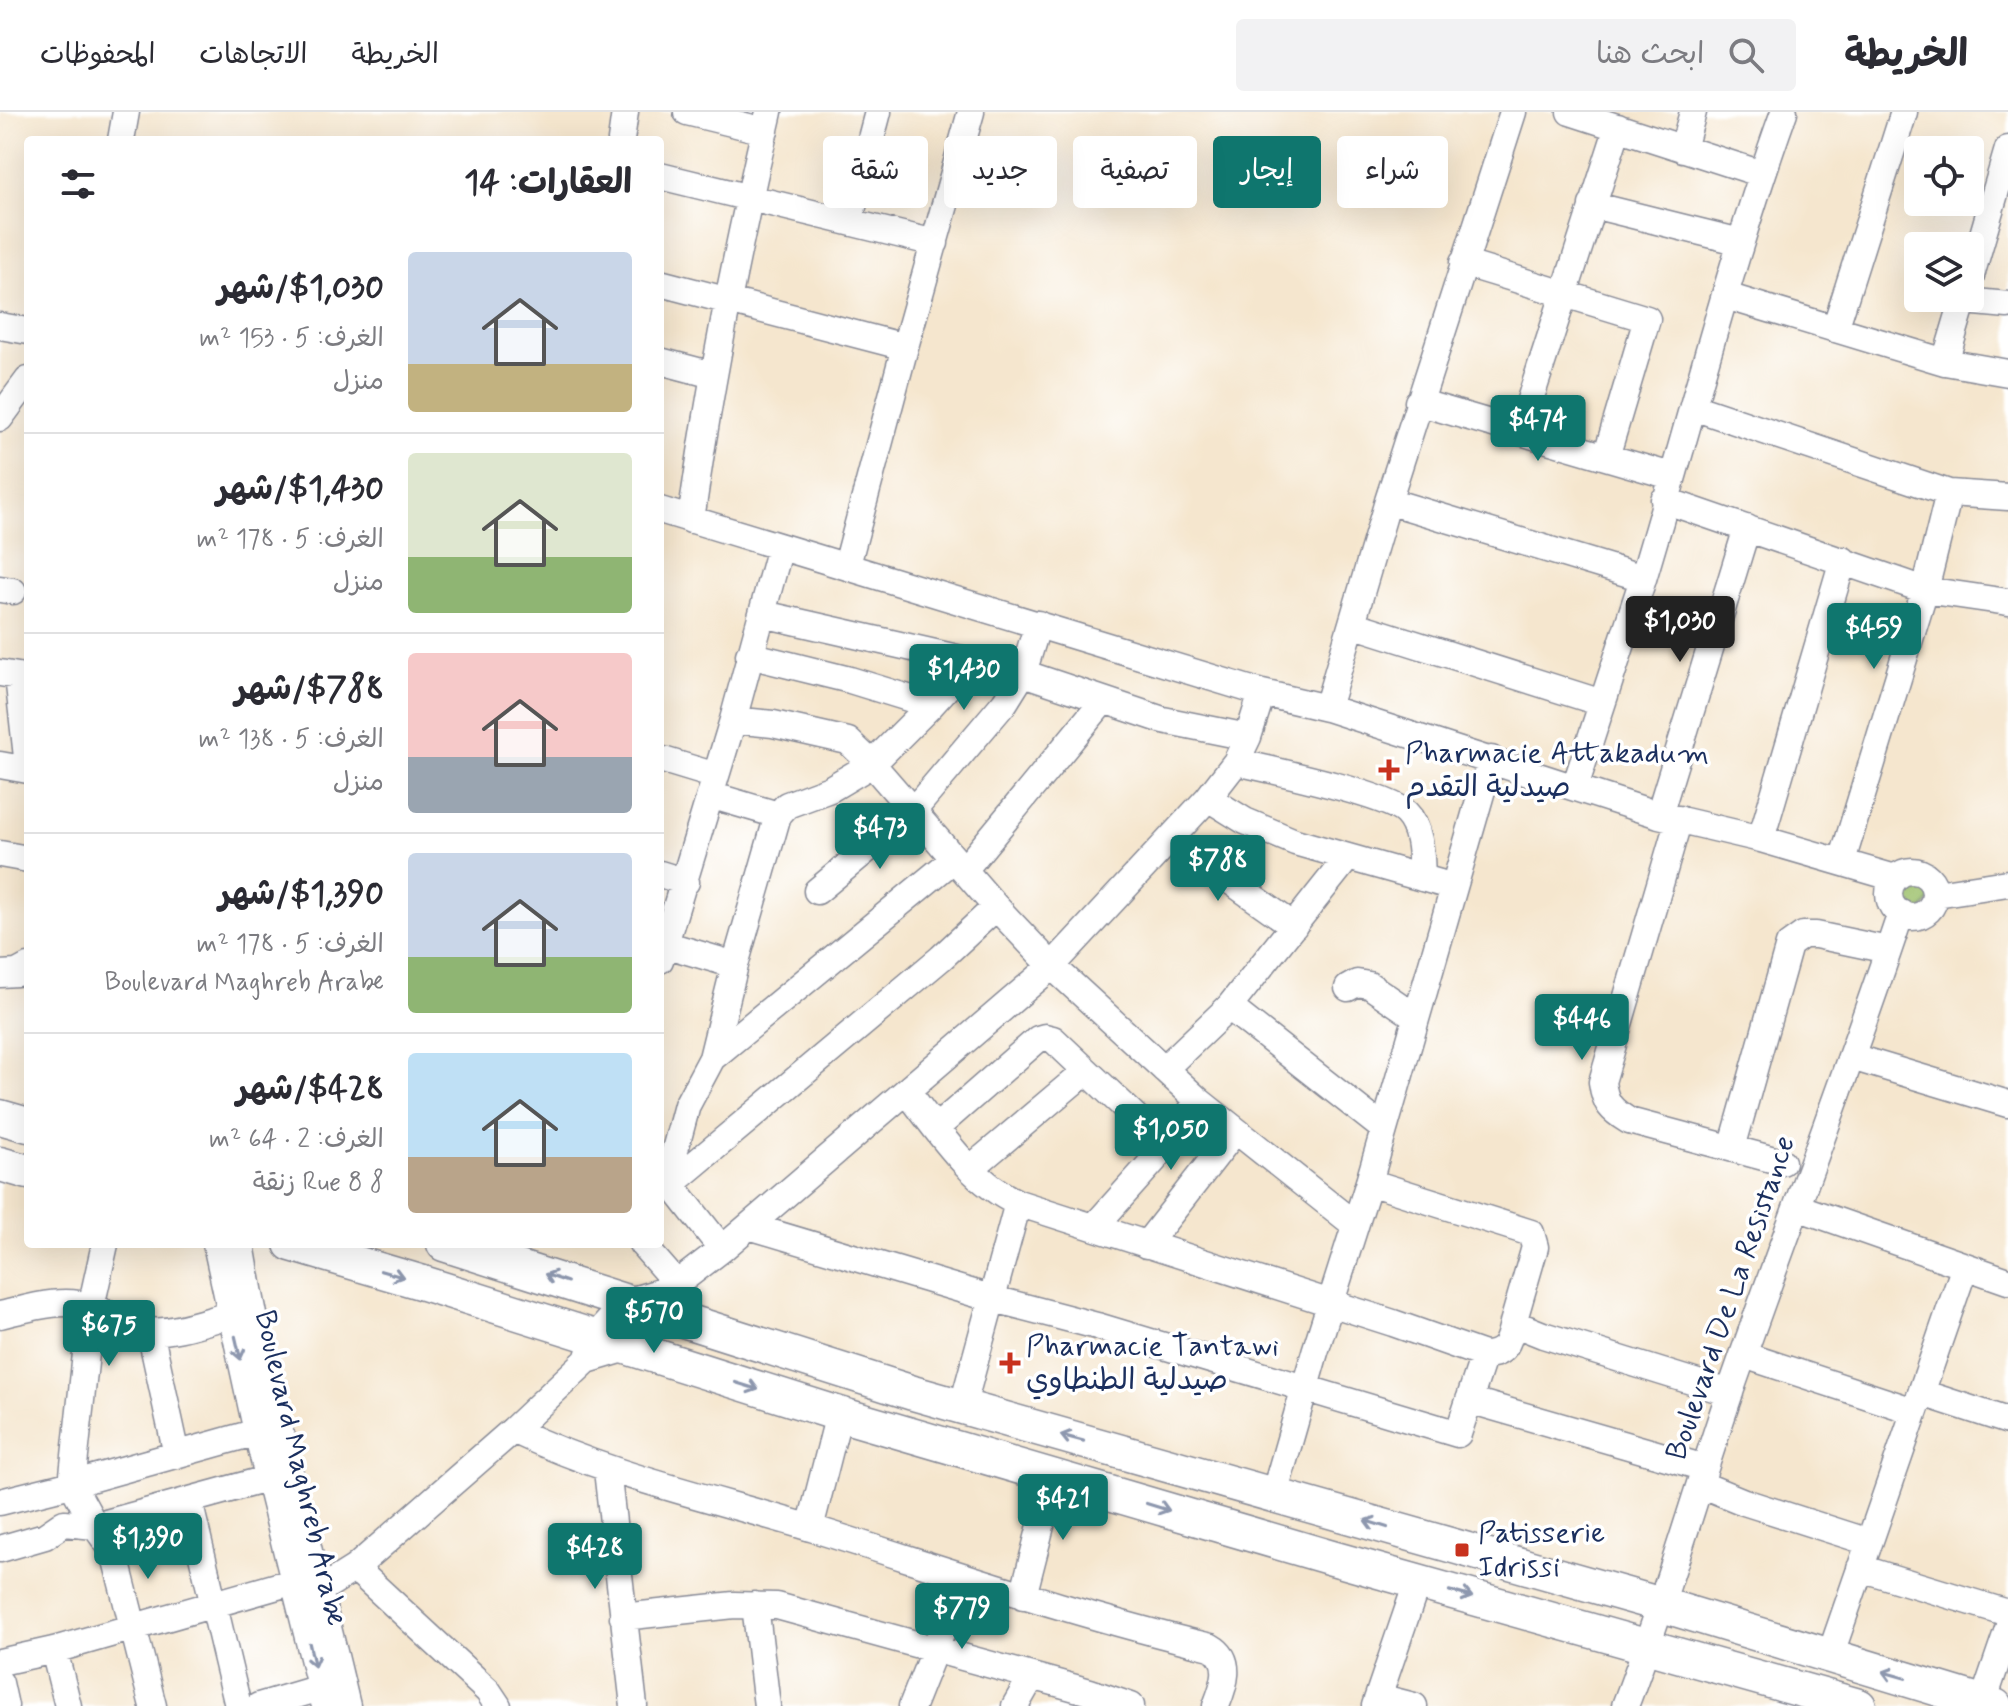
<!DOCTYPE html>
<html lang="ar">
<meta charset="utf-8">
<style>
body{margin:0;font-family:Mynerve,"Playpen Sans Arabic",sans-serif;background:#f2f2f3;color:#2b2b33;direction:rtl;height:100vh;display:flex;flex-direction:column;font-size:30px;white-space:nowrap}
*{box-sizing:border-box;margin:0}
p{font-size:26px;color:#7c7c81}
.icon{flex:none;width:44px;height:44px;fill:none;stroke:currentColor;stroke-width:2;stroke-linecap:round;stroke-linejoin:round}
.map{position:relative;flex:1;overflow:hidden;direction:ltr}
.panel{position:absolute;left:24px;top:24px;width:640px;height:1112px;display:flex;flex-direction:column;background:#fff;border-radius:8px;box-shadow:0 8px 32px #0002;direction:rtl}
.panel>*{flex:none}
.banner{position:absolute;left:688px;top:24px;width:760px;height:72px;direction:rtl;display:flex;gap:16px}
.tools{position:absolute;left:1904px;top:24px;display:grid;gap:16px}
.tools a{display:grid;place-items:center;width:80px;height:80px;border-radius:8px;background:#fff;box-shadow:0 8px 32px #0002;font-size:40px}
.price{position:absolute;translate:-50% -68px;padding:0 18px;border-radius:8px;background:#0f766e;color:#fff;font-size:26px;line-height:52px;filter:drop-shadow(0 2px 4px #0008)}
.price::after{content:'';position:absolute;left:50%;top:48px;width:24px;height:18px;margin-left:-12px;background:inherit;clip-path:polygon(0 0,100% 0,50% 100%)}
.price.selected{background:#222;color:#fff}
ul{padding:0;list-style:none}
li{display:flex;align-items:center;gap:24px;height:200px;padding:0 32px}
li+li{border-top:2px solid #e1e1e2}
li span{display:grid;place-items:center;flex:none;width:224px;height:160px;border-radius:8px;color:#555}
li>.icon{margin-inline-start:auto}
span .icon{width:96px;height:96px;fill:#fffc;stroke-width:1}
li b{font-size:34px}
h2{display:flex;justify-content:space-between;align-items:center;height:96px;padding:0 32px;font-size:34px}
.pill{padding:0 28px;border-radius:8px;background:#fff;box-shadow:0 8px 32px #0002;font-size:28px;line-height:72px}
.pill.selected{background:#0f766e;color:#fff}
header{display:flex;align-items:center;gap:48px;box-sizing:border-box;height:112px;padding:0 40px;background:#fff;border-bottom:2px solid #e1e1e2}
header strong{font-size:38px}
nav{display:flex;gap:44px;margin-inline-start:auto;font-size:28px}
.search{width:560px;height:72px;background:#f2f2f3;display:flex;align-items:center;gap:20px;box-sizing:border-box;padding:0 28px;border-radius:8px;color:#7c7c81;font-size:30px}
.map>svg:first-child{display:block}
</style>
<header>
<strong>الخريطة</strong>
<div class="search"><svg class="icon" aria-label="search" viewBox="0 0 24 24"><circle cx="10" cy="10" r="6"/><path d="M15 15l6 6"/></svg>ابحث هنا</div>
<nav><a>الخريطة</a><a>الاتجاهات</a><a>المحفوظات</a></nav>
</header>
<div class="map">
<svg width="2008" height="1594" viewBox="0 0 2008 1594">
<rect width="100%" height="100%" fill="#fff"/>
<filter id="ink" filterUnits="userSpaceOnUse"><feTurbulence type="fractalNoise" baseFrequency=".0125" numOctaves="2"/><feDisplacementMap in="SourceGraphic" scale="16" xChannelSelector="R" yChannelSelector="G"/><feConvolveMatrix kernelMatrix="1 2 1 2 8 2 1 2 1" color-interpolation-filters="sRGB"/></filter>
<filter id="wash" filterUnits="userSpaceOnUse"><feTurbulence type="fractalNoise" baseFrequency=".006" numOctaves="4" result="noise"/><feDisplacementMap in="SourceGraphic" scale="32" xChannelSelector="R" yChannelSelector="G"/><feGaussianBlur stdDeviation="1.8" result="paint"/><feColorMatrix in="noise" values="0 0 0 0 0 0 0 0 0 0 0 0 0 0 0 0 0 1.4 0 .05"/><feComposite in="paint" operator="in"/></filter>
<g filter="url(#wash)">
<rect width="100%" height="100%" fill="#f5e6ce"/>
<path fill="#9cc06a" stroke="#5c7864" stroke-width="2" d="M1895 782a18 18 0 1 1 36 0a18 18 0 1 1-36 0Z"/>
</g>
<g filter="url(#ink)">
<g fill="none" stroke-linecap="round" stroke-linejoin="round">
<defs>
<path id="minor" d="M 687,0 L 765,19
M 1570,0 L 1762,62
M 121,28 L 126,0
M 621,28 L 625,0
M 1683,37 L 1693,0
M 660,64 L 935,131
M 1592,93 L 1741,130
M 849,110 L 878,0
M 1463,151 L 1647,207 L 1606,345
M 1970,167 L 2008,37
M 660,171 L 905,235
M 1726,184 L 1945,250 L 2008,261
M 1964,189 L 2008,193
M 0,214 L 28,219
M 1835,217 L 1904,0
M 660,249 L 713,263
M 1945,250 L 1964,186
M 1418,290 L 1671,364
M 1693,295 L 1949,381 L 2008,385
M 0,306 L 28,268
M 1520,319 L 1618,15
M 1664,388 L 1925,478 L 2008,490
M 1388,389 L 1513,0
M 660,398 L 1262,581 L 1327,596 L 1659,703 L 1761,727 L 1895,766
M 691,408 C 710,271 737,135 769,0
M 847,453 L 905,235 L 971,0
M 0,477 L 13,479
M 763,502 L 1023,561 L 1163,608 L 1248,625
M 1352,512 L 1602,591
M 749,543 L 850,568 L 931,593
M 0,561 L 18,564 L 28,654
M 1327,596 L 1388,389 L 1643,466
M 733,608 L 773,612 L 848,629 L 872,652 L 996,795 L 1052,854 L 1199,989 L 1355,1113
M 660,647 L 716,664
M 1236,650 C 1267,657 1387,682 1406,701 C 1422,717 1421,746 1422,766
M 0,653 L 28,658
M 1575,675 C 1597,606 1621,536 1643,467 C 1690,311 1729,153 1784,0
M 710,683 L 778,703
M 1208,686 L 1245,709 L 1295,730 L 1454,775
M 1659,703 L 1747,416
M 1679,707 L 1602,970 C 1605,992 1611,998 1629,1009 L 1782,1050
M 1171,727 L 1294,814
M 1761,727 L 1843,448
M 0,742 L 28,747
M 1842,749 L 1925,478 L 1949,381
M 964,758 L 1103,589
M1889 782a23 23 0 1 1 46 0a23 23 0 1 1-46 0Z
M 660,762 L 686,770
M 817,779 L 912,700 L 1005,590 L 1023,561 L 1038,512
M 1936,782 L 2008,771
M 664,832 L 735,853
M 660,848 L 733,608 L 780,435
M 0,862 L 17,861 L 28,855
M 1348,876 L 1357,871 L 1369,873 L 1416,905
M 1229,895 L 1384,1017
M 1852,945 L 2008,992
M 712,946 L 954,747
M 1164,957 L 1229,895 L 1348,745
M 936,1016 L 1038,927 L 1045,925 L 1053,927 L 1165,1033
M 1732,1036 L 1789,833 L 1803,823 L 1816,823 L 1888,838
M 970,1057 L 1085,960
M 1369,1070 L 1531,1121 L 1535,1135 L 1513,1211 L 1543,1223 L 1730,1281
M 671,1072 L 941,846 L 996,795
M 1797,1095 L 2008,1169
M 749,1114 L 990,1186 L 1097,1214 L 1458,1322 L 1484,1243 L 1393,1211 L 1018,1091 C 970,1069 938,1019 907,979
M 1094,1115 L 1154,1048 L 1199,989
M 105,1132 L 91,1195 L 72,1372 L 95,1414 L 114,1440 L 153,1594
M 216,1132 L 257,1320 L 325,1594
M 241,1132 C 267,1288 311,1440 347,1594
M 642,1132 L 677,1172
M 1146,1133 L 1235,1019
M 722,1137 L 671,1072 L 670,1057 L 687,993 L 712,946 L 735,853 L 778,703 L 787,693 L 830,677 L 872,652 L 931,593 L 970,550
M 0,1203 C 30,1196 62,1185 92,1195 C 110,1201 133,1217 150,1219 C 172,1222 209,1208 230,1203
M 150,1219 L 177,1343
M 1484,1243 C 1506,1243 1509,1229 1513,1211
M 1744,1243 L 1914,1299
M 587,1248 L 594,1226 L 626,1190 L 670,1177 L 722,1137 L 1052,854 L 1208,686 L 1236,650 L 1248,625 L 1262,581
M 1922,1281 L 2008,1309
M 1469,1288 L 1705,1356
M 962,1296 L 1018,1091
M 513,1318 C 609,1364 712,1386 814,1417 C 946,1458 1076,1503 1211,1535 C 1234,1548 1224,1574 1216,1594
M 607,1358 L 634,1594
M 1700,1372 L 1744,1390 L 1869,1430
M 1274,1383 L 1315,1240 L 1369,1070 L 1491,647
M 189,1389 L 238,1594
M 0,1390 L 72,1372 L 257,1320
M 810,1416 L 839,1302
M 0,1437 L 45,1424 L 64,1411 L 95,1414 L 270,1366
M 355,1456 L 488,1579 L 498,1594
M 1860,1456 L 2008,1501
M 1023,1484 L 1054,1363
M 299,1485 L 320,1478 L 355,1456 L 513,1318 L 587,1248 L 627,1236 L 658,1201 L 665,1187
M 755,1493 L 767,1594
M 623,1505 L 734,1493 L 777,1494 L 1090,1580 L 1131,1594
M 54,1538 L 68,1594
M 1830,1544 L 1965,1154
M 0,1550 L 54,1538 L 295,1469
M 0,1571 L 5,1594
M 1379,1585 L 1414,1594
M 1983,1590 L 2008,1517
M 259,1594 L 320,1576
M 912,1594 L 963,1466
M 1015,1594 L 1031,1566
M 1375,1594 L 1417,1471
M 1625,1594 C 1664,1492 1694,1386 1729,1283 C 1785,1122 1847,963 1901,801"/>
<path id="major" d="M 0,1005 L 28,1013
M 0,1052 L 28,1060
M 291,1132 L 420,1170 L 839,1302 L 1332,1446 L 1859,1594
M 444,1132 L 913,1281 L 1662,1493 L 1995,1594"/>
</defs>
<use href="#minor" stroke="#888a96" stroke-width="29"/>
<use href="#major" stroke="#888a96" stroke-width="37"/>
<use href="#minor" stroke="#fff" stroke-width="26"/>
<use href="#major" stroke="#fff" stroke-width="34"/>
</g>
<defs><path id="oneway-shaft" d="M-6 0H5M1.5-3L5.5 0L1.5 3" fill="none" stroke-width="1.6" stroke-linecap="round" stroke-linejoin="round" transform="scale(2)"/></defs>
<g stroke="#8d97ae">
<use href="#oneway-shaft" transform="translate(392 1162) rotate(16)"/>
<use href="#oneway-shaft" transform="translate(556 1166) rotate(-161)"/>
<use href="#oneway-shaft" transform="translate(238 1236) rotate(77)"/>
<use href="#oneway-shaft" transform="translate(747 1274) rotate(17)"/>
<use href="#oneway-shaft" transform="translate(1072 1326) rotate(-165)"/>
<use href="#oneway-shaft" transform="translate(1158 1395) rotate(17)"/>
<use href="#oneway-shaft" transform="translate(1376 1412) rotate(-163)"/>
<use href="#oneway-shaft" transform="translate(1461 1482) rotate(15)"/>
<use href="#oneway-shaft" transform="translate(312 1543) rotate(77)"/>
<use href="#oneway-shaft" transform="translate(1894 1563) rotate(-164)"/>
</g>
</g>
<g fill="#c8321e" stroke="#fff" stroke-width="3">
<path d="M1385 646h8v8h8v8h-8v8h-8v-8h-8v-8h8z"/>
<path d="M1006 1239h8v8h8v8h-8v8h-8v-8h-8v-8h8z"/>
<rect x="1454" y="1430" width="16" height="16" rx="4"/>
</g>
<g text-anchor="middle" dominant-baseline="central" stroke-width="7" stroke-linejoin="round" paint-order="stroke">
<g font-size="30" fill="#1b2f5e" stroke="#fff" text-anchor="start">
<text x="1405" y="641">Pharmacie Attakadum<tspan x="1405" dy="34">صيدلية التقدم</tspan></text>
<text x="1026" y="1234">Pharmacie Tantawi<tspan x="1026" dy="34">صيدلية الطنطاوي</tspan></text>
<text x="1478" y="1421">Patisserie<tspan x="1478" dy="34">Idrissi</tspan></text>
</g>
<g font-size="30" fill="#1b2f5e" stroke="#fff">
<text transform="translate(1731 1186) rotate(-71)">Boulevard De La Resistance</text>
<text transform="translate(300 1356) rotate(77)">Boulevard Maghreb Arabe</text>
</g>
</g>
</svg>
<div class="tools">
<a><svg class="icon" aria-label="locate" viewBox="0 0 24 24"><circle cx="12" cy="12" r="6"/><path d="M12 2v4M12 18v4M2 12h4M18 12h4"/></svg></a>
<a><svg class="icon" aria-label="layers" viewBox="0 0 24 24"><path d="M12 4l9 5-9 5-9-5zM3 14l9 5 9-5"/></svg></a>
</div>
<b class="price" style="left:1538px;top:351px">$474</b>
<b class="price selected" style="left:1680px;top:552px">$1,030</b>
<b class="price" style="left:1874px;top:559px">$459</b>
<b class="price" style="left:964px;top:600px">$1,430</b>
<b class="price" style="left:880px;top:759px">$473</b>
<b class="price" style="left:1218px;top:791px">$788</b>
<b class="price" style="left:1582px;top:950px">$446</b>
<b class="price" style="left:1171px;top:1060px">$1,050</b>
<b class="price" style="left:654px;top:1243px">$570</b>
<b class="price" style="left:109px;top:1256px">$675</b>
<b class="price" style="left:1063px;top:1430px">$421</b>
<b class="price" style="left:148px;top:1469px">$1,390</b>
<b class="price" style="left:595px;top:1479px">$428</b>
<b class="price" style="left:962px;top:1539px">$779</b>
<div class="banner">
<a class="pill">شراء</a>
<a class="pill selected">إيجار</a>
<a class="pill">تصفية</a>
<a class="pill">جديد</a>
<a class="pill">شقة</a>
</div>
<section class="panel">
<h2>العقارات: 14<svg class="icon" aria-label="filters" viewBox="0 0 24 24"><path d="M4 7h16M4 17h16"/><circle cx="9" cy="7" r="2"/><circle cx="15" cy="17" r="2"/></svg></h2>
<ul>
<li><span style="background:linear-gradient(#c9d6e8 70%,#c2b280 0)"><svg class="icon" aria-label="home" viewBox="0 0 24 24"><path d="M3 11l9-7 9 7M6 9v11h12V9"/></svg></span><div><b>$1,030/شهر</b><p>الغرف: 5 · 153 m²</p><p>منزل</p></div></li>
<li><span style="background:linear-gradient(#dfe7d0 65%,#8fb573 0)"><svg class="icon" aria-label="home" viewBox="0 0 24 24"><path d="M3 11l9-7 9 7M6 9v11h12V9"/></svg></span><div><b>$1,430/شهر</b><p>الغرف: 5 · 178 m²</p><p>منزل</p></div></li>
<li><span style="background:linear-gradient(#f6c9c9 65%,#9aa5b1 0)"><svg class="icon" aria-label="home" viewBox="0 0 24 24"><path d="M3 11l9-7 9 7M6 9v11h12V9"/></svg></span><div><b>$788/شهر</b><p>الغرف: 5 · 138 m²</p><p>منزل</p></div></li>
<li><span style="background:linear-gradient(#c9d6e8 65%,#8fb573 0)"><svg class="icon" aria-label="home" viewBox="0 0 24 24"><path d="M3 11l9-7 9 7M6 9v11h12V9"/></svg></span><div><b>$1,390/شهر</b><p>الغرف: 5 · 178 m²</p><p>Boulevard Maghreb Arabe</p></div></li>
<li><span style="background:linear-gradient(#bfe0f5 65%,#b9a48a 0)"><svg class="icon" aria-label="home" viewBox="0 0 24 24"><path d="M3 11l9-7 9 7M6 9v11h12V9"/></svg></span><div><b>$428/شهر</b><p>الغرف: 2 · 64 m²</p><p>Rue 8 8 زنقة</p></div></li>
</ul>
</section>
</div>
